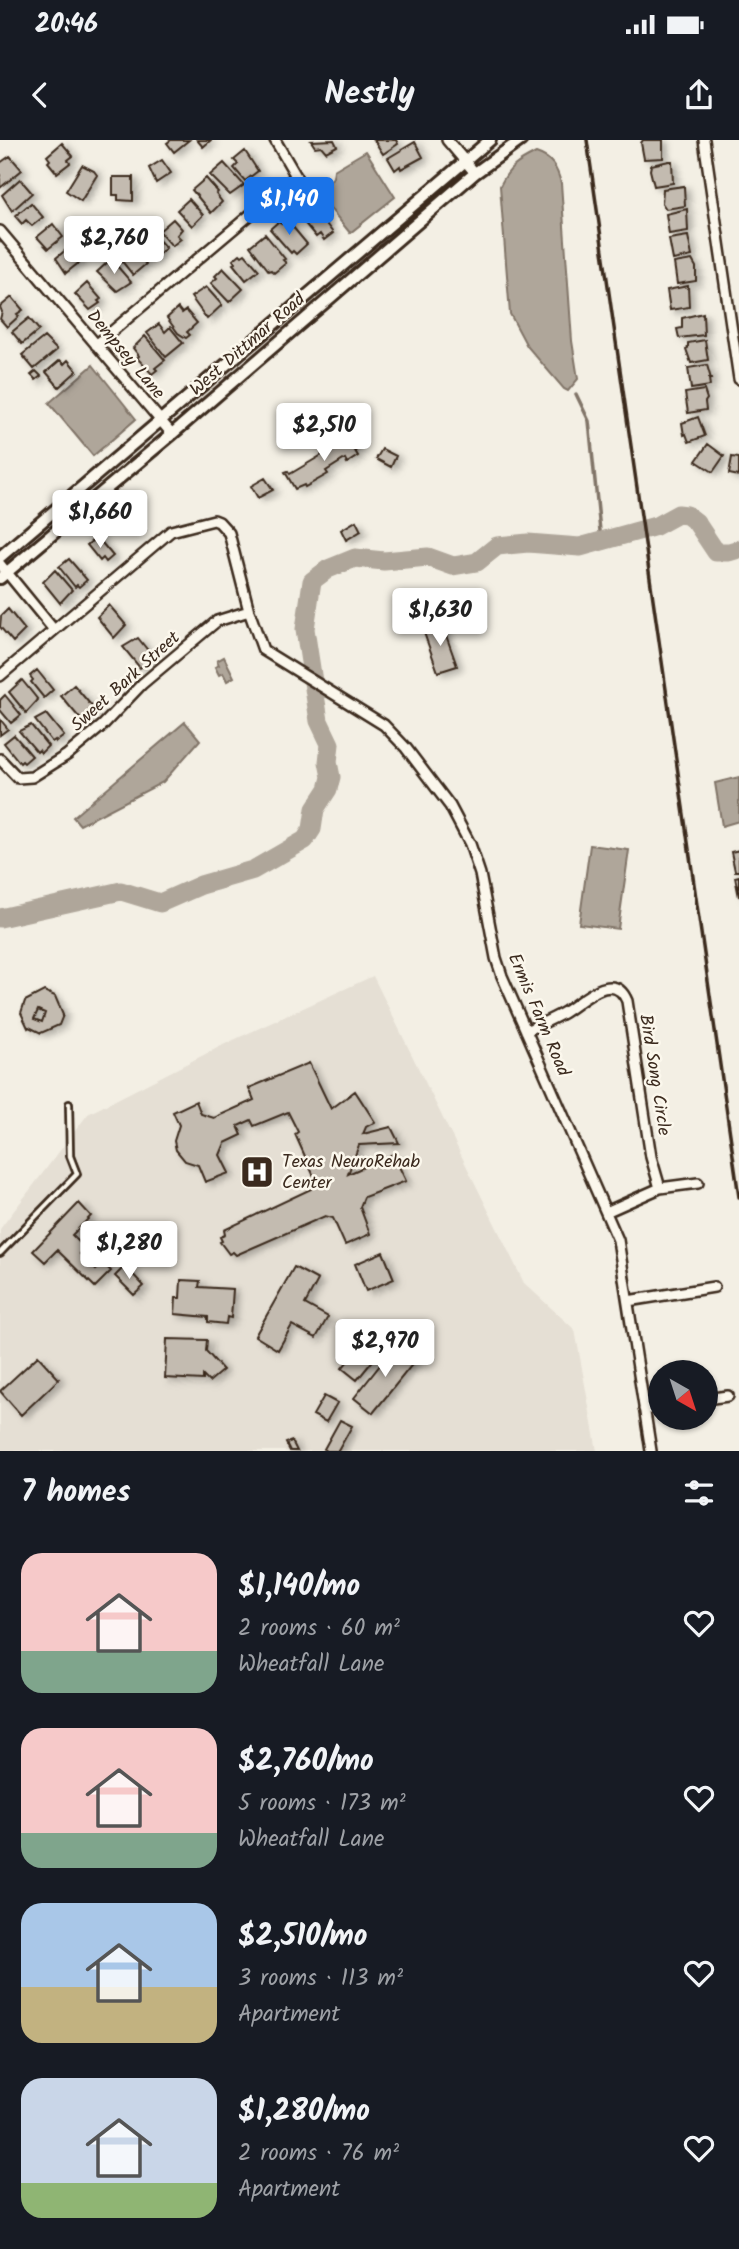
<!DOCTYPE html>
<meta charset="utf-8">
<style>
body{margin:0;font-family:Kalam,sans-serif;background:#20242c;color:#f1f3f6;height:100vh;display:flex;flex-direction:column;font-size:26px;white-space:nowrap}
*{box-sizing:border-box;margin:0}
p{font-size:23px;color:#9ea1a6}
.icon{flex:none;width:38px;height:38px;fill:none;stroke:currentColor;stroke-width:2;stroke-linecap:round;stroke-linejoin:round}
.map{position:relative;height:1311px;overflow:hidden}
.details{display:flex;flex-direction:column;background:#171b24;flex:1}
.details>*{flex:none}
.needle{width:46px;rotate:141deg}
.fabs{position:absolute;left:648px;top:1220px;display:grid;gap:14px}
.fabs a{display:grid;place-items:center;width:70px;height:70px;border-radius:50%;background:#171b24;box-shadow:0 2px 5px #0004;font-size:35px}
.price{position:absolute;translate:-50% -60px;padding:0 16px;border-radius:7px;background:#fff;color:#222;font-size:23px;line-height:46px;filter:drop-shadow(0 2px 4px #0008)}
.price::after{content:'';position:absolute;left:50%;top:42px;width:21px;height:16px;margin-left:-10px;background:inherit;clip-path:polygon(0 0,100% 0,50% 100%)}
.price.on{background:#1a73e8;color:#fff}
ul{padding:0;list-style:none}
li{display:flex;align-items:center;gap:21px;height:175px;padding:0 21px}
li span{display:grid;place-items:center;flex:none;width:196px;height:140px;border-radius:21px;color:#555}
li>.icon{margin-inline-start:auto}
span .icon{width:84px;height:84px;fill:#fffc;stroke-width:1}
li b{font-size:30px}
h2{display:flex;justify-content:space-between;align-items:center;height:84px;padding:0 21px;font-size:30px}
.status{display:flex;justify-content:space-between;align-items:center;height:49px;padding:0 35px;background:#171b24;direction:ltr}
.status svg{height:19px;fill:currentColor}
header{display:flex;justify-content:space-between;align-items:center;height:91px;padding:0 21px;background:#171b24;font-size:32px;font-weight:800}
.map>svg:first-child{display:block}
</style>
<div class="status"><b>20:46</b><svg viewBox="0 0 49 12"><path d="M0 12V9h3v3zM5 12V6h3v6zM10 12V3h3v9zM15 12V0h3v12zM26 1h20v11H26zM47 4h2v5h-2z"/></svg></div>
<header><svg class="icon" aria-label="back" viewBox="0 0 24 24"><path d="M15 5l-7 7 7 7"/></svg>Nestly<svg class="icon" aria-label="share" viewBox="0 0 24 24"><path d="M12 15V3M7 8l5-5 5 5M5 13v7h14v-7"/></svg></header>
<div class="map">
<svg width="739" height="1311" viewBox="0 0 739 1311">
<defs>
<filter id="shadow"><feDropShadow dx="5" dy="3" stdDeviation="3.5" flood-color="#0004"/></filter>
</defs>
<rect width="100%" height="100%" fill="#f3efe4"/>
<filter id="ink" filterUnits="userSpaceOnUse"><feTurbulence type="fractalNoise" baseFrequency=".0143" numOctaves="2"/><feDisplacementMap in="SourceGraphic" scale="14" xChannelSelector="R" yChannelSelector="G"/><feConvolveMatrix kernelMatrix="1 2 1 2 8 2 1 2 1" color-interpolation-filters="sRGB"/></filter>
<g filter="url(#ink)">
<path fill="#e5dfd4" d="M 373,836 L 524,1143 L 575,1190 L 597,1311 L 0,1311 L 0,1089 L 88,974 L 227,903 Z"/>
<path fill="#afa69a" stroke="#817468" stroke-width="2" d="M 366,11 L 395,57 L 350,93 L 320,56 L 333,37 L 334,30 Z
M 536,13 C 552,18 557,28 561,43 L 572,201 L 578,239 L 568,251 L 564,249 L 527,206 L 510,174 L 500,46 C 509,27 518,22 536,13 Z
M 93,225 L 136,279 L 93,316 L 49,263 Z
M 224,517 L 234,537 L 227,541 L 223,533 L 219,535 L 215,527 L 219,525 L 217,521 Z
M 185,582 L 200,600 L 163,642 L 80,685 L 73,677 Z
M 739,637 L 739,681 L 722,686 L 715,643 Z
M 590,705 L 629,710 L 618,789 L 579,784 Z"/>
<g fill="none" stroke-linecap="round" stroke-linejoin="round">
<path stroke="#817468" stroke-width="3.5" d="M 576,254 L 589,281 L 601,401"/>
<path stroke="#afa69a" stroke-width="19" d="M 0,778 L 121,751 L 160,763 L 201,745 L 253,730 L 305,700 L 312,689 L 315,669 L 328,649 L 331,637 L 328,622 L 330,604 L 319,581 L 305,489 L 312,441 L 328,429 L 355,418 L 384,421 L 428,417 L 453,426 L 477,422 L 497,406 L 528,403 L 580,407 L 656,386 L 678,374 L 687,375 L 696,382 L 716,412 L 729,412 L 739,409"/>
</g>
<path fill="#c3bbb0" stroke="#3b2a1e" stroke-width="2" fill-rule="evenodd" filter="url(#shadow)" d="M 171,0 L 189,0 L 174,12 L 167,3 Z
M 197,0 L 211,0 L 203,7 Z
M 334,0 L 337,6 L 326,12 L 321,6 L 315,7 L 311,1 Z
M 374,0 L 396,0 L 398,4 L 383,14 Z
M 643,0 L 663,0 L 663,18 L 644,19 L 641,3 Z
M 415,2 L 423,17 L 401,29 L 400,26 L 395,30 L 388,18 Z
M 62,3 L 73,16 L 68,20 L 70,23 L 57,33 L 48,22 L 50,20 L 47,16 Z
M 245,11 L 258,31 L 245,41 L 234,28 L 238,24 L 234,20 Z
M 10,16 L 22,30 L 0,48 L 0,23 Z
M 162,20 L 171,33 L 156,43 L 149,28 Z
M 669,21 L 672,21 L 673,43 L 654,46 L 650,30 L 651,25 Z
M 224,23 L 244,45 L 230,55 L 210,35 Z
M 82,25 L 94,31 L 97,35 L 81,61 L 66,51 Z
M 113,37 L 133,37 L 133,61 L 118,60 L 118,55 L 113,55 Z
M 206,38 L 218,52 L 216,54 L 222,62 L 211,73 L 192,50 Z
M 20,39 L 32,53 L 12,71 L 2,55 Z
M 684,46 L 685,66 L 666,69 L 662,63 L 663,49 Z
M 189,59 L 203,75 L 192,86 L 177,70 Z
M 31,63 L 43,77 L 32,86 L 26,80 L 22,84 L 15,76 Z
M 314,68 L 333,93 L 324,100 L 320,94 L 316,97 L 303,81 L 305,75 Z
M 687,69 L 688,91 L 669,94 L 666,74 Z
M 173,79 L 182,89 L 177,95 L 181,99 L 172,106 L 159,91 Z
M 287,80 L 307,104 L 296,114 L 293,111 L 291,113 L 270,89 L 278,82 L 282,84 Z
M 53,84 L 63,97 L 48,109 L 37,97 Z
M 265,94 L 285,119 L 283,120 L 286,123 L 274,133 L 271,130 L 269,131 L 250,106 Z
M 154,95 L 166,108 L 153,119 L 138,104 L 146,97 L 148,100 Z
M 688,96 L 692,116 L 673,120 L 669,99 Z
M 78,100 L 86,110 L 78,117 L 81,121 L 66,133 L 56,118 Z
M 133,109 L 146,124 L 133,135 L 120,119 Z
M 240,114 L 242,116 L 245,114 L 259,130 L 246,140 L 233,124 L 235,123 L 233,120 Z
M 111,119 L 131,142 L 117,151 L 97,132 Z
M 692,120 L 696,127 L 696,141 L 677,144 L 674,123 Z
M 223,128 L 243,149 L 229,162 L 211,143 L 217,138 L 215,136 Z
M 87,143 L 101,159 L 98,161 L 100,163 L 90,170 L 75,154 Z
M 688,146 L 689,167 L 670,170 L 667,150 Z
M 206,147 L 222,165 L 207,179 L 191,157 Z
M 12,157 L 23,170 L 17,174 L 19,176 L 7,187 L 0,179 L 2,172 L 0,167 Z
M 178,168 L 182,173 L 186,170 L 197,183 L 187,192 L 190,195 L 186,198 L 178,193 L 167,178 Z
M 703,173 L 704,195 L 679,198 L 677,189 L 682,188 L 682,178 Z
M 29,178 L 39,190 L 22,204 L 12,192 Z
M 159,184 L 165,192 L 170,187 L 183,203 L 166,217 L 147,193 Z
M 145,196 L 165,220 L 155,228 L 157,230 L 152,234 L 137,218 L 139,216 L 133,208 Z
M 44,197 L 57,210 L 34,229 L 22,215 Z
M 705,200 L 708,220 L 691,223 L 686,209 L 688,208 L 688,203 Z
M 60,220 L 64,224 L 68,220 L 77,231 L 59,247 L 46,232 Z
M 707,225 L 711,239 L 709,239 L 710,246 L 691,249 L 688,228 Z
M 36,231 L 41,236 L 36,240 L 31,235 Z
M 704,250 L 707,259 L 705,262 L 706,270 L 688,273 L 685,253 Z
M 698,277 L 705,296 L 689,302 L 686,294 L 684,295 L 682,283 Z
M 343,291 L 358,316 L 347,323 L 345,319 L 326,331 L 328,334 L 305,347 L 304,345 L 295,349 L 285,332 L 288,331 L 290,334 L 337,306 L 332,298 Z
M 708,304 L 724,316 L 713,332 L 696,321 Z
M 382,309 L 396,316 L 391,327 L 376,319 Z
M 732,317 L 739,318 L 739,336 L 729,334 Z
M 265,338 L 273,350 L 258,358 L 251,346 Z
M 356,381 L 361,391 L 346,400 L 341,390 Z
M 97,397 L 113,416 L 106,422 L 103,418 L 100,421 L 87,405 Z
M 69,419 L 87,440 L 79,447 L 77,445 L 75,447 L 59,427 Z
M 55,430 L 72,450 L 60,463 L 43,442 Z
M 109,465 L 126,485 L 114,498 L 97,477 Z
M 8,469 L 25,490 L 13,502 L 0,487 L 1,476 Z
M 442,484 L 457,526 L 438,532 L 423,490 Z
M 138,498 L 154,518 L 140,528 L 123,507 Z
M 37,530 L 53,550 L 44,558 L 31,542 L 33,540 L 30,536 Z
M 22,540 L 38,560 L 26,573 L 9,552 Z
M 74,545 L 95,570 L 82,581 L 61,556 Z
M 5,555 L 21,575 L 11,583 L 0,570 L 0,560 Z
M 46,574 L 64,596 L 56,602 L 55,600 L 52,602 L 35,580 Z
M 0,579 L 8,589 L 0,595 Z
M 31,585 L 48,606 L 41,613 L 39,610 L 37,612 L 19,591 Z
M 14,595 L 32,616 L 24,623 L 22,621 L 20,623 L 4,603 Z
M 739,710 L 739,731 L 735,731 L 731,712 Z
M 739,736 L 739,757 L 735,737 Z
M 44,851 L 55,856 L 63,875 L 59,885 L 41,893 L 29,887 L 28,888 L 21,873 L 25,861 ZM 38,870 L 45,873 L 42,882 L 34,879 Z
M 309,923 L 331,969 L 355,951 L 375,982 L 366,987 L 363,994 L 391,987 L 399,1003 L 359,1005 L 348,1034 L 393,1014 L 406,1041 L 364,1057 L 360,1067 L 370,1094 L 345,1105 L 333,1078 L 325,1076 L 236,1115 L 233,1112 L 229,1114 L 220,1102 L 222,1101 L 220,1097 L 225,1095 L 224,1090 L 311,1049 L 316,1041 L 295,994 L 298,992 L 288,972 L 254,986 L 251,980 L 238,986 L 242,995 L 225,1003 L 220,1015 L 229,1033 L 205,1042 L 198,1025 L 185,1021 L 176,1010 L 174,1001 L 179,985 L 173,972 L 196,961 L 201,974 L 214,978 L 254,960 L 249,948 Z
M 79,1063 L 91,1076 L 72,1095 L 85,1108 L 80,1114 L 96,1130 L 103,1123 L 111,1131 L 95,1147 L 57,1110 L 45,1122 L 33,1111 Z
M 383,1112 L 394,1139 L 366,1151 L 355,1124 Z
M 125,1126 L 144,1146 L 134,1155 L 115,1136 Z
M 294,1127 L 318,1140 L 305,1164 L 328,1177 L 316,1198 L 292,1185 L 278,1210 L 255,1196 Z
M 181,1140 L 200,1141 L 199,1147 L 233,1149 L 231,1178 L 227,1177 L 226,1184 L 208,1182 L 208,1177 L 175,1174 L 176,1158 L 180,1158 Z
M 379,1184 L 393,1196 L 357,1240 L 342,1228 Z
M 167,1199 L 207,1200 L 206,1211 L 223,1230 L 209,1242 L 203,1236 L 203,1240 L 165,1238 Z
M 396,1205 L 415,1221 L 373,1273 L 354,1258 Z
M 38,1216 L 59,1239 L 21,1275 L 0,1251 Z
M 324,1256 L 337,1263 L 326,1282 L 313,1275 Z
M 340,1280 L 352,1286 L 338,1311 L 327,1311 L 324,1309 Z
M 292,1301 L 297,1311 L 290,1311 L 286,1303 Z"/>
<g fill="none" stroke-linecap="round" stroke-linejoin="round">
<defs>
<path id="service" d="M 0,1113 L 77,1034 L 70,1016 L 69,964"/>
<path id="minor" d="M 447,0 L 475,33
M 704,0 L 739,239
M 0,91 L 172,294
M 96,205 L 296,36 L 275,0
M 0,424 L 54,490
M 0,536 L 171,391 L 214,380 L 219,382 L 229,393 L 249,471 L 263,510 L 384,585 L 406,608 L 450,666 L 470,704 L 480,734 L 496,818 L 502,836 L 618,1100 L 651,1311
M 0,619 L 18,638 L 32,637 L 67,615 L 102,586 L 142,544 L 217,481 L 249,471
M 526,891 C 538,885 551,880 563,873 C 581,863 613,828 627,861 L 651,1017 L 660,1048
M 606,1072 L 660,1048 L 698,1043
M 628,1161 L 714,1147
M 705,1259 L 728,1256
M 644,1269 L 660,1267"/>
<path id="tertiary" d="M 0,417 L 490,0
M 0,438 L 172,294 L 475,33 L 521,0"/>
</defs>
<use href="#service" stroke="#3b2a1e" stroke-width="10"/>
<use href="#minor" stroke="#3b2a1e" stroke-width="14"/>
<use href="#tertiary" stroke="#3b2a1e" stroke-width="16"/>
<use href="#service" stroke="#fbf7ec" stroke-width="4.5"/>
<use href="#minor" stroke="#fbf7ec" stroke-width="9"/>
<use href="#tertiary" stroke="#fbf7ec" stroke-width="10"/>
<path stroke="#3b2a1e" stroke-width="3.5" d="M 587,0 L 739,1057"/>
</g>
</g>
<defs>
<symbol id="hospital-square" viewBox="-11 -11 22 22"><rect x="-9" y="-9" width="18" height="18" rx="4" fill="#3b2a1e" stroke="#fbf7ec"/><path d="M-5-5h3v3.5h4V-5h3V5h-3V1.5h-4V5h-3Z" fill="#fff"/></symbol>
</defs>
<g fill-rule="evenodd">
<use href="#hospital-square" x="238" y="1013" width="38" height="38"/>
</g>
<g text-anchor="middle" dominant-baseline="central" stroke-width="5" stroke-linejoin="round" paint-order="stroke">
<g font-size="18" fill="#3b2a1e" stroke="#fbf7ec">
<text transform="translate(248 205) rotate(-41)">West Dittmar Road</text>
<text transform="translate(125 215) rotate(50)">Dempsey Lane</text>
<text transform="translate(126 542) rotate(-42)">Sweet Bark Street</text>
<text transform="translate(538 875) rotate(67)">Ermis Farm Road</text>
<text transform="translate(654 935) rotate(81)">Bird Song Circle</text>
</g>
<g font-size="18" fill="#3b2a1e" stroke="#fbf7ec" text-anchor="start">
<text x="282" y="1022">Texas NeuroRehab<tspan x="282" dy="21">Center</tspan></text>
</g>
</g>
</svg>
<div class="fabs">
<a><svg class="needle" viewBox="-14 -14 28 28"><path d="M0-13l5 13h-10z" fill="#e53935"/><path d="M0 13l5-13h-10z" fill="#9ea1a6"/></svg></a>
</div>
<b class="price on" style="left:289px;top:97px">$1,140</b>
<b class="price" style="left:114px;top:136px">$2,760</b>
<b class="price" style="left:324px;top:323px">$2,510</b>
<b class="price" style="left:100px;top:410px">$1,660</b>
<b class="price" style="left:440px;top:508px">$1,630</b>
<b class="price" style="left:129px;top:1141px">$1,280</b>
<b class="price" style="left:385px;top:1239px">$2,970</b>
</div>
<section class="details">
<h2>7 homes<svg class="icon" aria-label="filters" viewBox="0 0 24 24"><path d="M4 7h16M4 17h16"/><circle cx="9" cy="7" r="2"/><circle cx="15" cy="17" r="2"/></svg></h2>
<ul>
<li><span style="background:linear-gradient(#f6c9c9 70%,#7fa58c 0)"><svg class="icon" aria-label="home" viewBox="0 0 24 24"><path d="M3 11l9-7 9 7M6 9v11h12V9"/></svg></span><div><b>$1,140/mo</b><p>2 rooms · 60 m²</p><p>Wheatfall Lane</p></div><svg class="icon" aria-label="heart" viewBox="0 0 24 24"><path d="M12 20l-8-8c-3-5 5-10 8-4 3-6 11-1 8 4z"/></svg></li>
<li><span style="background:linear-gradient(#f6c9c9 75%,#7fa58c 0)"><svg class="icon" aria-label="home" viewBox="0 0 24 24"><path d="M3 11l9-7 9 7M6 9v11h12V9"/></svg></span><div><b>$2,760/mo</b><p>5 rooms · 173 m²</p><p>Wheatfall Lane</p></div><svg class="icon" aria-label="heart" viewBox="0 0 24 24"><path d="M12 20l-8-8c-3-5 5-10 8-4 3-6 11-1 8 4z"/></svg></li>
<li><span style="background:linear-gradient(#a9c7e8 60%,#c2b280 0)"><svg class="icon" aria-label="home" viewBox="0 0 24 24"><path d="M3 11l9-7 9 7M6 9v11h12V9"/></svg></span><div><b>$2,510/mo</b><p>3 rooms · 113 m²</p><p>Apartment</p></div><svg class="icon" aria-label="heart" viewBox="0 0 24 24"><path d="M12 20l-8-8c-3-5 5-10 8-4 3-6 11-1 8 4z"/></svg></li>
<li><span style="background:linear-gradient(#c9d6e8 75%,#8fb573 0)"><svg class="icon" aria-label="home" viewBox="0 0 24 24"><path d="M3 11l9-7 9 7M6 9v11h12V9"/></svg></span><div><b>$1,280/mo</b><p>2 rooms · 76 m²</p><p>Apartment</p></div><svg class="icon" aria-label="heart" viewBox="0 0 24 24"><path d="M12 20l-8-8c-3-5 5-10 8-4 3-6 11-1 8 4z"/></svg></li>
</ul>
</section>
